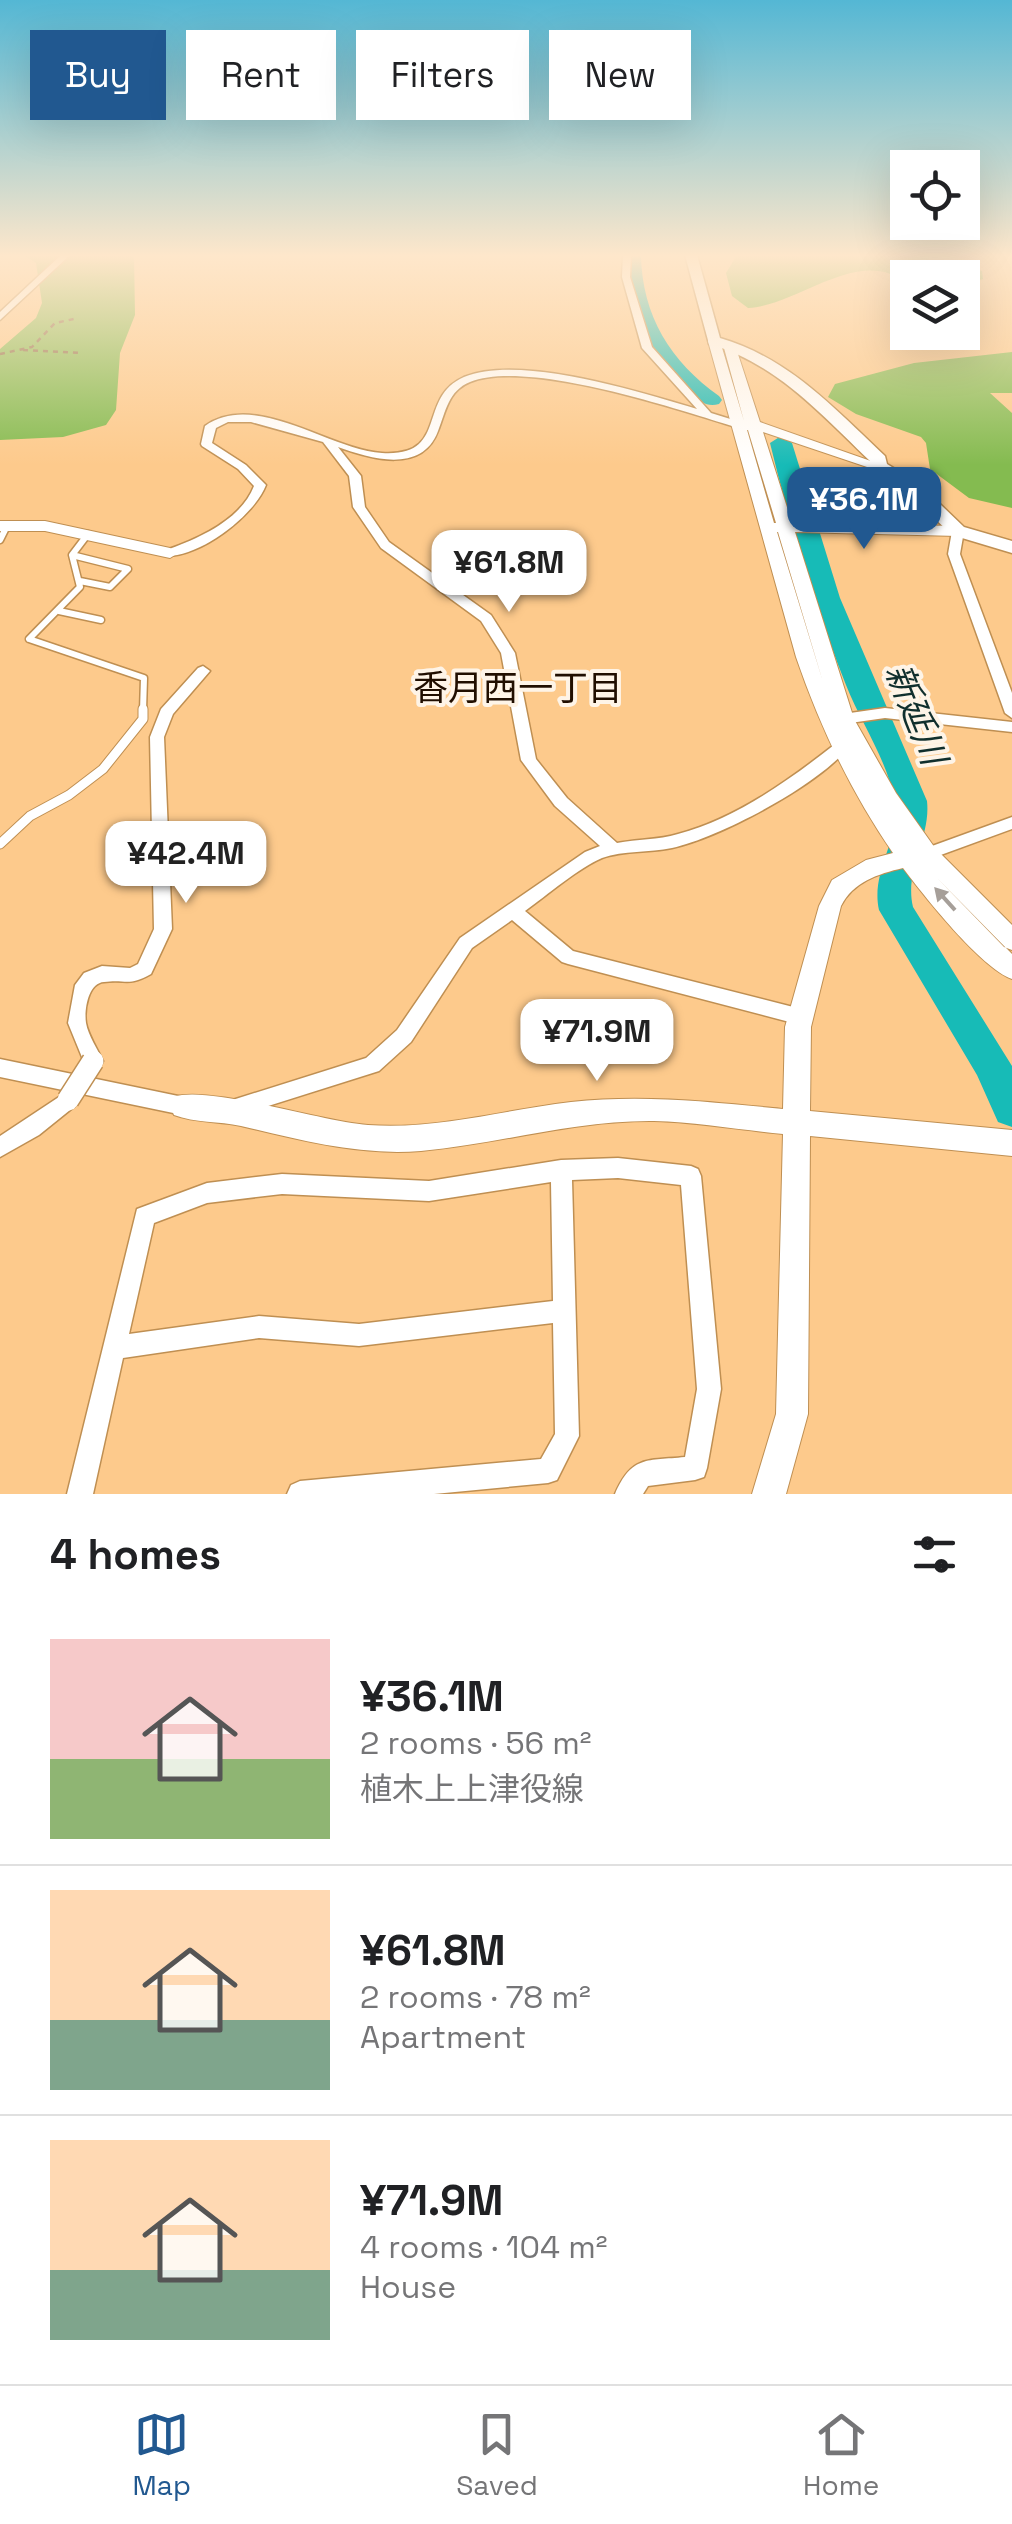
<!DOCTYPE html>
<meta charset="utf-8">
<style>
body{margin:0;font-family:"Space Grotesk","Noto Sans JP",sans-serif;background:#f6f6f6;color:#202124;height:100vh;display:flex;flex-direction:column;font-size:38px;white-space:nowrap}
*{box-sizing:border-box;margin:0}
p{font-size:32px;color:#757577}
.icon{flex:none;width:55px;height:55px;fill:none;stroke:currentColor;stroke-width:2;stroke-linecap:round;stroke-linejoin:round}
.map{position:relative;height:1494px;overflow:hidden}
.side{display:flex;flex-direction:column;background:#fff;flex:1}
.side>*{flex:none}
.hud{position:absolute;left:30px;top:30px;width:952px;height:90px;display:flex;gap:20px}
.fabs{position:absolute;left:890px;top:150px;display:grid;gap:20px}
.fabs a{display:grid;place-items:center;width:90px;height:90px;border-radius:0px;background:#fff;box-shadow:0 10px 40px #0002;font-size:50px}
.price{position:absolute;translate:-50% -85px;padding:0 22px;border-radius:20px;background:#fff;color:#222;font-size:32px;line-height:65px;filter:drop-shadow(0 2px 5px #0008)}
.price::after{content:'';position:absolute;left:50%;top:60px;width:30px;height:22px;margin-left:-15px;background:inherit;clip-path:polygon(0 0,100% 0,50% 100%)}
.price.on{background:#215890;color:#fff}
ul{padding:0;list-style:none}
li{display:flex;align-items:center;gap:30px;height:250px;padding:0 50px}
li+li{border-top:2px solid #e0e0e0}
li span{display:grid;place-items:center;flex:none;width:280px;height:200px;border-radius:0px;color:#555}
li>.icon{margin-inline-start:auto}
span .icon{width:120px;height:120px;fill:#fffc;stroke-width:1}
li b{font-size:42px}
h2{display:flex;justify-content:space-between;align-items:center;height:120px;padding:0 50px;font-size:42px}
.chip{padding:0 35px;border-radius:0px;background:#fff;box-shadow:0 10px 40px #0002;font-size:35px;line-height:90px}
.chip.on{background:#215890;color:#fff}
.tabs{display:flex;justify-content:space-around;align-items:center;height:140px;border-top:2px solid #e0e0e0;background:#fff;font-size:28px;color:#757577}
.tabs a{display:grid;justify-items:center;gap:5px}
.tabs .on{color:#215890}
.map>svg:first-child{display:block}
</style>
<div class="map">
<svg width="1012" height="1494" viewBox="0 0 1012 1494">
<rect width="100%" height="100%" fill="#fdca8c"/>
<path fill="#84bb50" d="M 24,255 L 134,255 L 135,315 L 120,353 L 116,410 L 106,425 L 63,437 L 0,440 L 0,349 L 36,318 L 42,303 L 36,263 Z
M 737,255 L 929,255 L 928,264 L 932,266 L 964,265 L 982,271 L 983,279 L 963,285 L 962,278 L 908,278 L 907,283 C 858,245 800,305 748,308 L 732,296 L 726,273 Z
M 1012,352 L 1012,393 L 990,393 L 1012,413 L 1012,508 L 969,498 L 930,469 L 926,443 L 921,437 L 856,414 L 828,397 L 835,384 L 914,363 Z"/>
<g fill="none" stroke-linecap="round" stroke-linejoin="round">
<path fill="#17bbb7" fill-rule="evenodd" d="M 625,255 L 641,255 C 642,316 671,362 719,396 L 722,400 L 719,404 C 707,407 701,402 691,395 C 649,363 624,308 625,255 Z
M 781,436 L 792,443 L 840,598 L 927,801 C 931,838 904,869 913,907 L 1012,1066 L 1012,1127 L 998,1122 L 977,1075 L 879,910 C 870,870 903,837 894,798 C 886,758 861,723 846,685 C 815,606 790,526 770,443 Z"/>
<defs>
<path id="service-far1" d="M 88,534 L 72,555 L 80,587 L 29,639 L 144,678 L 143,711
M 0,540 L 7,526
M 72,555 L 128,569 L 110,587 L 80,581
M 59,611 L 101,620"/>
<path id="service" d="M 0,844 L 30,816 L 69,795 L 103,769 L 143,719 L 143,709"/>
<path id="minor" d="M 61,255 L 70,255 L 0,320 L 0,312 Z
M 623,255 L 631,255 L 630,277 L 652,347 L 711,413 L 740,422 L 740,426 L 732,426 C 674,408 526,359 470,382 C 448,391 446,411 438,431 C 422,474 371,459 338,447 L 361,476 L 365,507 L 389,542 L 491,615 L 515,653 L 536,759 L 567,798 L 617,843 C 637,839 658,840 678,834 C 735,819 788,781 834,745 L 844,745 L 847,749 C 815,787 720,837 672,848 C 649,853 624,850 602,858 C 580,867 546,896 525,911 L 573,951 L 801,1009 L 808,1011 L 810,1017 L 808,1023 L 801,1025 L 568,964 L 562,962 L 512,920 L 472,948 L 411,1042 L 379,1071 L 230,1118 L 223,1115 L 220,1109 L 223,1103 L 366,1058 L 397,1030 L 460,938 L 585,852 L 600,846 L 555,806 L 521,760 L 501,653 L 481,621 L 381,548 L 353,507 L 349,476 L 323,442 L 251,422 L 228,422 L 216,428 L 212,443 L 246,465 L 266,485 C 254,516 200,557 166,556 L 166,550 C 198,539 241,520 254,486 L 238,469 L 202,446 L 201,444 L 205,426 C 255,390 330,450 382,453 C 450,457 416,398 464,377 C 520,354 640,392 697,409 L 642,348 L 622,277 Z
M 958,527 L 964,531 L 960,554 L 1012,693 L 1012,718 L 1005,713 L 948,554 L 952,531 Z
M 203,666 L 210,671 L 173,714 L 164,737 L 172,929 L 151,974 C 128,987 127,979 104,982 C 88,983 84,1010 86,1023 C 88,1035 98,1050 103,1061 L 100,1067 L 93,1070 L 86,1067 L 68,1023 L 75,985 L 84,973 L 102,966 L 130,968 L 138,964 L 154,929 L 150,737 L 161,709 L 198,668 Z
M 885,708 L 1012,722 L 1012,732 L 885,718 L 836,725 L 829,720 L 836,715 Z
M 1012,817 L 1012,829 L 927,860 L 921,858 L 919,854 L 921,850 Z
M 0,1059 L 183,1097 L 190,1100 L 193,1106 L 190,1112 L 183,1115 L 0,1077 Z
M 68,1091 L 75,1094 L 78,1100 L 75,1106 L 39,1135 L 0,1157 L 0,1136 Z
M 618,1158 L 691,1166 L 698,1169 L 701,1176 L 721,1389 L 707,1468 L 704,1477 L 695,1480 L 648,1486 L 643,1494 L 615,1494 C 632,1455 647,1461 685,1457 L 697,1389 L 681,1185 L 618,1178 L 572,1180 L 579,1436 L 557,1480 L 548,1483 L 434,1494 L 287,1494 L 291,1485 L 300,1481 L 541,1459 L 555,1434 L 553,1323 L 359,1346 L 259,1338 L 123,1358 L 93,1494 L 67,1494 L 137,1209 L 207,1183 L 282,1174 L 429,1181 L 561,1160 ZM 551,1182 L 553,1301 L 359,1324 L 259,1316 L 129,1334 L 154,1223 L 207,1203 L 282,1194 L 429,1201 Z"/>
<path id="tertiary" d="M 709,338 L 720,341 L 744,421 L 724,348 L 730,344 L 736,348 L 760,422 L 885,466 L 883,469 L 873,469 L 763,432 L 792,523 L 958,526 L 966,531 L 958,536 L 795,532 L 854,719 L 896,793 L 935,848 L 1012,925 L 1012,950 L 1004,947 L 937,878 L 1012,954 L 1012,979 C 981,968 924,896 903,868 C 878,874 853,882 841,906 L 811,1027 L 810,1111 L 1012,1130 L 1012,1156 L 810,1136 L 808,1414 L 786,1494 L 752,1494 L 776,1414 L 783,1134 C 740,1130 697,1122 654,1121 C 575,1120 499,1144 421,1151 C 359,1156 300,1140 241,1126 C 219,1121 195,1123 174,1115 L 170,1106 L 174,1097 C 207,1085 323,1122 368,1125 C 436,1130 504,1110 571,1102 C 643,1094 712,1102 783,1109 L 785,1027 L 819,906 L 832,880 L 866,860 L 893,853 C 851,792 820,727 796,657 L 708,341 ZM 747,430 L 748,430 L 776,523 L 774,523 ZM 777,532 L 778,532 L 823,682 Z
M 0,521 L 45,521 L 170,548 L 178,553 L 170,558 L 45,531 L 0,531 Z"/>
<path id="secondary" d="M 685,255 L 697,255 L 720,338 C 789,358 835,409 885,456 L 887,464 L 918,483 L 964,527 L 1012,541 L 1012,553 L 952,535 L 906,491 L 872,470 L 870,461 C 821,414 776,363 709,344 Z"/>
</defs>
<use href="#service-far1" stroke="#bf8f52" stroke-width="9"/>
<use href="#service" stroke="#bf8f52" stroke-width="11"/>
<use href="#minor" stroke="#bf8f52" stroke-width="3"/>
<use href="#tertiary" stroke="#bf8f52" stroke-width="2"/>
<use href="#secondary" stroke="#bf8f52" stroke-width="3"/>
<path stroke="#8a6843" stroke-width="2.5" stroke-dasharray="5 5" stroke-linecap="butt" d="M 23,350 L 81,353
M 0,354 L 32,347 L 55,323 L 74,319"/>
<use href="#service-far1" stroke="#fff" stroke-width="6"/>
<use href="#service" stroke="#fff" stroke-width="9"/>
<use href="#minor" fill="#fff" fill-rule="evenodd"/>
<use href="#tertiary" fill="#fff" fill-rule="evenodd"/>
<use href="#secondary" fill="#fff" fill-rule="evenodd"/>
<defs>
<path id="minor-bridge" d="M 68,1100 L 93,1061"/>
</defs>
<use href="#minor-bridge" stroke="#bf8f52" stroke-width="24" stroke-linecap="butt"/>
<use href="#minor-bridge" stroke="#fff" stroke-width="21"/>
</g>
<defs><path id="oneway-solid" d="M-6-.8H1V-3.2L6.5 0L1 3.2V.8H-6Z" transform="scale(2.5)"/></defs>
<use fill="#a69f99" href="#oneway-solid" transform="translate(945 899) rotate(-132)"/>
<linearGradient id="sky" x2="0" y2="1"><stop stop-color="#54b7d4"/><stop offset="0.55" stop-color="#fee7cb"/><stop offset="1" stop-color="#fee7cb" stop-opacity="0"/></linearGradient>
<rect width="1012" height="465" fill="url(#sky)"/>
<g text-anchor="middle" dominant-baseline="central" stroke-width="8" stroke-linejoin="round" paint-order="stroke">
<g font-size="35" fill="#200e00" stroke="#fef4e7">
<text x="518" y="688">香月西一丁目</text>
</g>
<g font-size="35" font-style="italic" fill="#102f2d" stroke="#fef4e7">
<text transform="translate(916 714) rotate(68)">新延川</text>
</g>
</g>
</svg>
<div class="fabs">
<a><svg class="icon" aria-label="locate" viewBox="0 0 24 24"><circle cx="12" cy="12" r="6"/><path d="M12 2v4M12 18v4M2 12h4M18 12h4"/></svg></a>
<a><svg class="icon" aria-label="layers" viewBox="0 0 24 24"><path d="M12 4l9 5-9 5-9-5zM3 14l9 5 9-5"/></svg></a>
</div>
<b class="price on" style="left:864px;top:552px">¥36.1M</b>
<b class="price" style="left:509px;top:615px">¥61.8M</b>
<b class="price" style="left:186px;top:906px">¥42.4M</b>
<b class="price" style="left:597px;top:1084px">¥71.9M</b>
<div class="hud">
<a class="chip on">Buy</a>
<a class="chip">Rent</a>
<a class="chip">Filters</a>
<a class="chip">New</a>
</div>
</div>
<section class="side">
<h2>4 homes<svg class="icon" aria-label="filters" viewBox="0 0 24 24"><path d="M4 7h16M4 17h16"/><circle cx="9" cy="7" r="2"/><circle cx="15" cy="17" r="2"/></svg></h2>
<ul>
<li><span style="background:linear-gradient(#f6c9c9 60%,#8fb573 0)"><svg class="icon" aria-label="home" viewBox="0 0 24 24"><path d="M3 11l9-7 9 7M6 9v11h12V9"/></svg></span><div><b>¥36.1M</b><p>2 rooms · 56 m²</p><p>植木上上津役線</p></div></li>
<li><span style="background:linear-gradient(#ffd9b3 65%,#7fa58c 0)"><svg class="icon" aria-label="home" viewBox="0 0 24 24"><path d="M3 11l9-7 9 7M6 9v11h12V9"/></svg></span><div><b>¥61.8M</b><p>2 rooms · 78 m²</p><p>Apartment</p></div></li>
<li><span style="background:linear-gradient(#ffd9b3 65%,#7fa58c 0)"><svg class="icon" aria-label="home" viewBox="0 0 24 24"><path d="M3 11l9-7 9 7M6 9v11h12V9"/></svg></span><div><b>¥71.9M</b><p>4 rooms · 104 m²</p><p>House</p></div></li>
</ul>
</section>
<nav class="tabs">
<a class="on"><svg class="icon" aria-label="map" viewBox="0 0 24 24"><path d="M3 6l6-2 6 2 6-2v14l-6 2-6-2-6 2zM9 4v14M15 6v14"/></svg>Map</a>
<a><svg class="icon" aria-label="saved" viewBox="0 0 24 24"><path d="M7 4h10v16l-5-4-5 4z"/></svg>Saved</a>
<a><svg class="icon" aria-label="home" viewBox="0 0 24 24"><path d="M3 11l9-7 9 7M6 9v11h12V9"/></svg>Home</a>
</nav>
